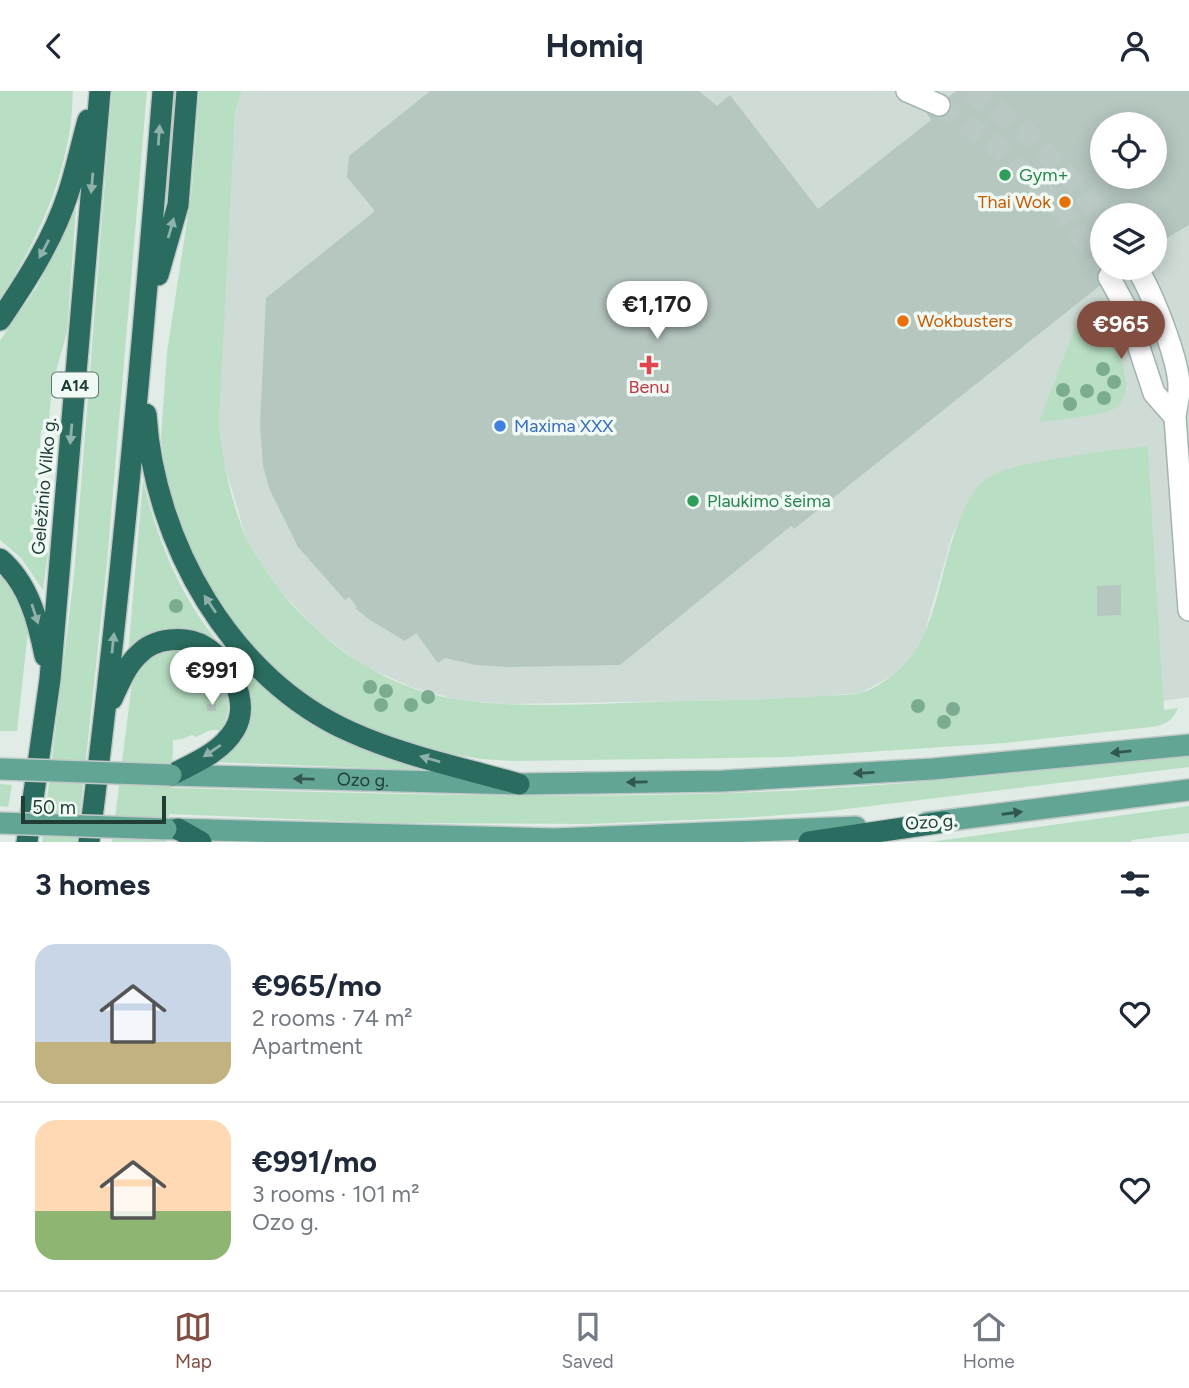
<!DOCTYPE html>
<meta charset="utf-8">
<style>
body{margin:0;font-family:Figtree,sans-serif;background:#f2f2f3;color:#1f2937;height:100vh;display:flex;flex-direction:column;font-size:26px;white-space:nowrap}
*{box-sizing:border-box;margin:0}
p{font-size:23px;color:#747a83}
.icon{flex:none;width:38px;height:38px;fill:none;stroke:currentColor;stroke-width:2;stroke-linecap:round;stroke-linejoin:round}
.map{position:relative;height:751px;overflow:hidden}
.side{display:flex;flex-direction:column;background:#fff;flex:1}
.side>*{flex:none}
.controls{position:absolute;left:1090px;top:21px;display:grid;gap:14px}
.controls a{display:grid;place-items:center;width:77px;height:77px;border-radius:50%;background:#fff;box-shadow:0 4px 18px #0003;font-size:35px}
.scale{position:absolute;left:21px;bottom:18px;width:145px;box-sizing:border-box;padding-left:7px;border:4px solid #203e36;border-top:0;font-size:19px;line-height:24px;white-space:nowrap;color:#203e36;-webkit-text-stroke:5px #f1f9f5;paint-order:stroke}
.price{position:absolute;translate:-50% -60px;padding:0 16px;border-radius:24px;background:#fff;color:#222;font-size:23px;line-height:46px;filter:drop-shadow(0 2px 4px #0008)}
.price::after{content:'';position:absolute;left:50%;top:42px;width:21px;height:16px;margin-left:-10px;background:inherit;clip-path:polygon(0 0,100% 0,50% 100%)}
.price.active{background:#824e42;color:#fff}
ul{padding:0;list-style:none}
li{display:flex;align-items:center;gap:21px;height:175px;padding:0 35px}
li+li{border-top:2px solid #e0e1e3}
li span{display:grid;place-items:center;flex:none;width:196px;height:140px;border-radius:21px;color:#555}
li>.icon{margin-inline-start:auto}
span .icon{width:84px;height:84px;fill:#fffc;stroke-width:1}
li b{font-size:30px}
h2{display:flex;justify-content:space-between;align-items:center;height:84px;padding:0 35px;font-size:30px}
header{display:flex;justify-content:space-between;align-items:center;height:91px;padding:0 35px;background:#fff;font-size:32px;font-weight:700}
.tab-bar{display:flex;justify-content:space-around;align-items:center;height:98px;border-top:2px solid #e0e1e3;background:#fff;font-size:19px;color:#747a83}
.tab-bar a{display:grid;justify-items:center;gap:4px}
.tab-bar .active{color:#824e42}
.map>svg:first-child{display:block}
</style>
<header><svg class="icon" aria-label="back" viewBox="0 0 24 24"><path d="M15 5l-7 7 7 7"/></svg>Homiq<svg class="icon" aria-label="person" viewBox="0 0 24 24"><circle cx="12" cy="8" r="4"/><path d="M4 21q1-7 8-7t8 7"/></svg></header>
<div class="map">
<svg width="1189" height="751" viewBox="0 0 1189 751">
<rect width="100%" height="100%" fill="#e1ece7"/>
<path fill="#cfdcd6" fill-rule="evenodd" d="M 242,0 L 1189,0 L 1189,606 L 1163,610 L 1148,355 L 974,400 L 952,445 L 924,544 L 912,565 L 899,581 L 861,602 L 785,608 L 507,613 L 458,609 L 411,596 L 364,575 L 316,539 L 276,495 L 247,450 L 222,366 L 219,329 L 220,280 L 235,22 ZM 1102,33 L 1155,33 L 1155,86 L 1102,86 ZM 1102,124 L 1155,124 L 1155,177 L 1102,177 Z"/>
<path fill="#b8dfc3" d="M 0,0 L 73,0 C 72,14 72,29 69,44 C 59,104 32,157 0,209 Z
M 112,0 L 147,0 L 107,472 L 77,751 L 42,751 L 74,484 Z
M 199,0 L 242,0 L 235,22 L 219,329 C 222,370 231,411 247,449 C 251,458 258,466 263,475 C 306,543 380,598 461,609 C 533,619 615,611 688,610 C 732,609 775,609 818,605 C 831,604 847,605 861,602 C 868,600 877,595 883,591 C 938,560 937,481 960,428 C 966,414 973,398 986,388 C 1011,369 1114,360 1148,355 L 1164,619 L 1178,617 C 1172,631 1165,634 1151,636 L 1005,652 L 790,666 L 513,670 L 481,668 L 406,655 L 327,622 L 261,568 L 206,496 L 175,428 L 164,373 L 161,345 L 167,261 L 192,98 Z
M 76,118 L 67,241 L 52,295 L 48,339 L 41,339 L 37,402 L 43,405 L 48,463 L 43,499 L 21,467 L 0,449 L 0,250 L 37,196 Z
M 1098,216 C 1109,238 1143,298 1115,317 C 1104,325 1055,329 1039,331 L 1076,234 Z
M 143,389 C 163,475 203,555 278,606 C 293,617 314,623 331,631 C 367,647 402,664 438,680 L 214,671 L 243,642 L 214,553 L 128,563 Z
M 0,480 L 18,501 L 29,531 L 17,640 L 0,640 Z
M 176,558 C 202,562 229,590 228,618 C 227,626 224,633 222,640 C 213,636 204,642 196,646 L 192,644 L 182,648 L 173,649 L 172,697 C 367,702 563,709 758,701 C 902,695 1046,680 1189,662 L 1189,676 L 822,721 L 740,727 L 586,733 L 389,732 L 169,723 L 167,751 L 112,751 L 132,591 C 140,571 155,560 176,558 Z
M 0,693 L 12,694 L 8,716 L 0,715 Z
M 1189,715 L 1189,742 L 1132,749 L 1131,751 L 930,751 Z"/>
<path fill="#b6c7c0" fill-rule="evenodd" d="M 430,0 L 699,0 L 717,15 L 730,4 L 818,118 L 931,29 L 927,23 L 956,0 L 1189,0 L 1189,134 L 1155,154 L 1155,124 L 1102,124 L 1102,177 L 1122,177 L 794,438 L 791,435 L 620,574 L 508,576 L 476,574 L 445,567 L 438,572 L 416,542 L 405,550 L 370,529 L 355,517 L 357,516 L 349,506 L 345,509 L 298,456 L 269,397 L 263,374 L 260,334 L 266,207 L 375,120 L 347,86 L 349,65 ZM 1102,33 L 1155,33 L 1155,86 L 1102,86 Z
M 1121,494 L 1121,524 L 1097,525 L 1097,495 Z
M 207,613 L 216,613 L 216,620 L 207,620 Z"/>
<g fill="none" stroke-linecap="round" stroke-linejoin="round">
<path stroke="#bac9c4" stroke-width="21" stroke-dasharray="21 10" stroke-linecap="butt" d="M 970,0 L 1023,38 L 1084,102 L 1102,127
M 939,14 L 999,57 L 1063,120 L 1109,186"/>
<defs>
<path id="minor" d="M 907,0 L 939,14
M 1137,177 C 1152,202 1180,270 1179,298 C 1179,307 1176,317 1175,326 L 1189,519
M 1109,186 L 1126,217 L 1154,302 L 1175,326"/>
<g id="major">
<path id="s1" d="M 171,684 L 519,693 L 723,690 L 933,678 L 1189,654"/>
<path d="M 927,732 L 1189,699"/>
<path d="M 171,738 L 554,748 L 856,736"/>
</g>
<path id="highway" d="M 158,184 L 178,114 L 187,0
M 0,229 C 27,189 53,149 68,103 C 76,79 81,54 88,29
M 146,323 C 154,451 231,588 351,641 C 404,665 463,677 519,693
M 0,468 C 29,493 38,530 45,565
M 112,608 C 119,593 126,575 139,563 C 154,547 185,544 204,555 C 229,570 251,610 235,638 C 221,662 194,672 171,684
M 178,738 L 201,751
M 27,751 L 50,588 L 100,0
M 89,751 C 121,501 143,251 163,0
M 809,751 L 944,731"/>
</defs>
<use href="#minor" stroke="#a3b4ae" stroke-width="24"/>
<use href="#major" stroke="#c1c9c7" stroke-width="24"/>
<use href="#highway" stroke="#c1c9c7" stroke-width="24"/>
<use href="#minor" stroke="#fff" stroke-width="21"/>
<use href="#major" stroke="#62a594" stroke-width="21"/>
<use href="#highway" stroke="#2a6c5f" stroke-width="21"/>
<defs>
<path id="major-bridge" d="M 0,678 L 171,684
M 0,732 L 166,738"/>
</defs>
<use href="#major-bridge" stroke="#c1c9c7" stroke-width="24" stroke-linecap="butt"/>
<use href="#major-bridge" stroke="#62a594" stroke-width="21"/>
</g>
<g fill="#7bac8f">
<circle cx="1103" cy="278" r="7"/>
<circle cx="1114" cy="291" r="7"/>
<circle cx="1063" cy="299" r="7"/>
<circle cx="1087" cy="300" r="7"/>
<circle cx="1104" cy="307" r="7"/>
<circle cx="1070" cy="313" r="7"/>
<circle cx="176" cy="515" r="7"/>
<circle cx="370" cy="596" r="7"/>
<circle cx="386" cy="600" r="7"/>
<circle cx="428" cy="606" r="7"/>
<circle cx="381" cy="614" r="7"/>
<circle cx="411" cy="614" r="7"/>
<circle cx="918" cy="615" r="7"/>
<circle cx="953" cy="618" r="7"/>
<circle cx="944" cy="631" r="7"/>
</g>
<defs><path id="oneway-solid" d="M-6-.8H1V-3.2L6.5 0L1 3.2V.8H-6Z" transform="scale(1.75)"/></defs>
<g fill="#8eb2aa">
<use href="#oneway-solid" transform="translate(159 44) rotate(-86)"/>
<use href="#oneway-solid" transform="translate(92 92) rotate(95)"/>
<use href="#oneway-solid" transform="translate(171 137) rotate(-74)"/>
<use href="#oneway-solid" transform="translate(44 158) rotate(118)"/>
<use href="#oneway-solid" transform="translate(71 343) rotate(95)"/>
<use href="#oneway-solid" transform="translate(210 513) rotate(-124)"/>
<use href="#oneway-solid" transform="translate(35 523) rotate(72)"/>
<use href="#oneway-solid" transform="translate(113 552) rotate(-84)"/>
<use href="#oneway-solid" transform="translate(212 660) rotate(146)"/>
<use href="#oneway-solid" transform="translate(430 668) rotate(-164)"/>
</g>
<g fill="#30584e">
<use href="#oneway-solid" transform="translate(1121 661) rotate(174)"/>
<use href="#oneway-solid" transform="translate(864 682) rotate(177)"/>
<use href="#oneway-solid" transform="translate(304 688) rotate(-179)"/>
<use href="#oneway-solid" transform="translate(637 691) rotate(179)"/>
<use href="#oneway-solid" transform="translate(1012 722) rotate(-8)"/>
</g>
<g fill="#2e9e5b" stroke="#f1f9f5" stroke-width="2.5">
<circle cx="1005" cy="84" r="7"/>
<circle cx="693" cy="410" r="7"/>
</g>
<g fill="#e8710a" stroke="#f1f9f5" stroke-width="2.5">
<circle cx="1065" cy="111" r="7"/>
<circle cx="903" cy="230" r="7"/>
</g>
<path fill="#e0444e" stroke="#f1f9f5" stroke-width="2.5" d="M645.5 263.5h7v7h7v7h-7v7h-7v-7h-7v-7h7z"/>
<circle fill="#3f7fe0" stroke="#f1f9f5" stroke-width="2.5" cx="500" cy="335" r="7"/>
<g text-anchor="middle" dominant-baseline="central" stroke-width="7" stroke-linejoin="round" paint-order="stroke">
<rect fill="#f1f9f5" stroke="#5f766f" stroke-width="2" x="52" y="281.5" width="46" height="25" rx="5"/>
<g font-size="16" font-weight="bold" fill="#203e36">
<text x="75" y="294">A14</text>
</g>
<g font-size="18" fill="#27864d" stroke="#f1f9f5" text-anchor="start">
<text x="1019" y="84">Gym+</text>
<text x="707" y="410">Plaukimo šeima</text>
</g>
<g font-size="18" fill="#c56008" stroke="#f1f9f5" text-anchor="end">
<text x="1051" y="111">Thai Wok</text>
<text x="917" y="230" text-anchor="start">Wokbusters</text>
</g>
<g font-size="18" fill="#be3a42" stroke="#f1f9f5">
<text x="649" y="296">Benu</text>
</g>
<g font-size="18" fill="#366cbe" stroke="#f1f9f5" text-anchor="start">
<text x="514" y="335">Maxima XXX</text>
</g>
<g font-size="18" fill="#203e36" stroke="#f1f9f5">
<text transform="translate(44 395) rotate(-85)">Geležinio Vilko g.</text>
<text stroke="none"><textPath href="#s1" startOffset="192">Ozo g.</textPath></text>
<text transform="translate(931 731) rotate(-4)">Ozo g.</text>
</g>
</g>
</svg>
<div class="controls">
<a><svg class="icon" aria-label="locate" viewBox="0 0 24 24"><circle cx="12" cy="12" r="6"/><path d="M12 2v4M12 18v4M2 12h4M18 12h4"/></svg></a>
<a><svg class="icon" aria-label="layers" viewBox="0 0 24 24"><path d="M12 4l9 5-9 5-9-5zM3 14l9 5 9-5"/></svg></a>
</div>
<div class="scale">50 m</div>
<b class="price" style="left:657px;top:250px">€1,170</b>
<b class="price active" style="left:1121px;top:270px">€965</b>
<b class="price" style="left:212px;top:616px">€991</b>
</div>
<section class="side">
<h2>3 homes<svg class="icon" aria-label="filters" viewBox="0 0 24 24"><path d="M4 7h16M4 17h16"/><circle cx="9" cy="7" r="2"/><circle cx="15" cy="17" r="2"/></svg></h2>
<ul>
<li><span style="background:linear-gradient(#c9d6e8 70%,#c2b280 0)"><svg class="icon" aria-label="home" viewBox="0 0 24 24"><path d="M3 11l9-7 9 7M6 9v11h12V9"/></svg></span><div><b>€965/mo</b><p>2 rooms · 74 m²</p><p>Apartment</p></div><svg class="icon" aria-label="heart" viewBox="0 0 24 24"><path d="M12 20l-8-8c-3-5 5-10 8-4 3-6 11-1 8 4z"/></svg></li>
<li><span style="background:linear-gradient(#ffd9b3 65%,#8fb573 0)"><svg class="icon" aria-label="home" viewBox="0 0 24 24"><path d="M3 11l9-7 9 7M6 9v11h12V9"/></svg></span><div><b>€991/mo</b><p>3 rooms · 101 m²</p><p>Ozo g.</p></div><svg class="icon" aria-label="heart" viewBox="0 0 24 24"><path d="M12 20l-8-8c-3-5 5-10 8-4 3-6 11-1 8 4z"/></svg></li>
</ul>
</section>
<nav class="tab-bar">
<a class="active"><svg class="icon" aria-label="map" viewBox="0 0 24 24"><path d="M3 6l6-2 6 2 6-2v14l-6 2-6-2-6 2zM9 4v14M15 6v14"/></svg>Map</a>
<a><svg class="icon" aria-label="saved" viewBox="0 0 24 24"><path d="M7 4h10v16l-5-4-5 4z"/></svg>Saved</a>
<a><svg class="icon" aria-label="home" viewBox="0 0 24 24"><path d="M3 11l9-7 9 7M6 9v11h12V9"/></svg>Home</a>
</nav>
